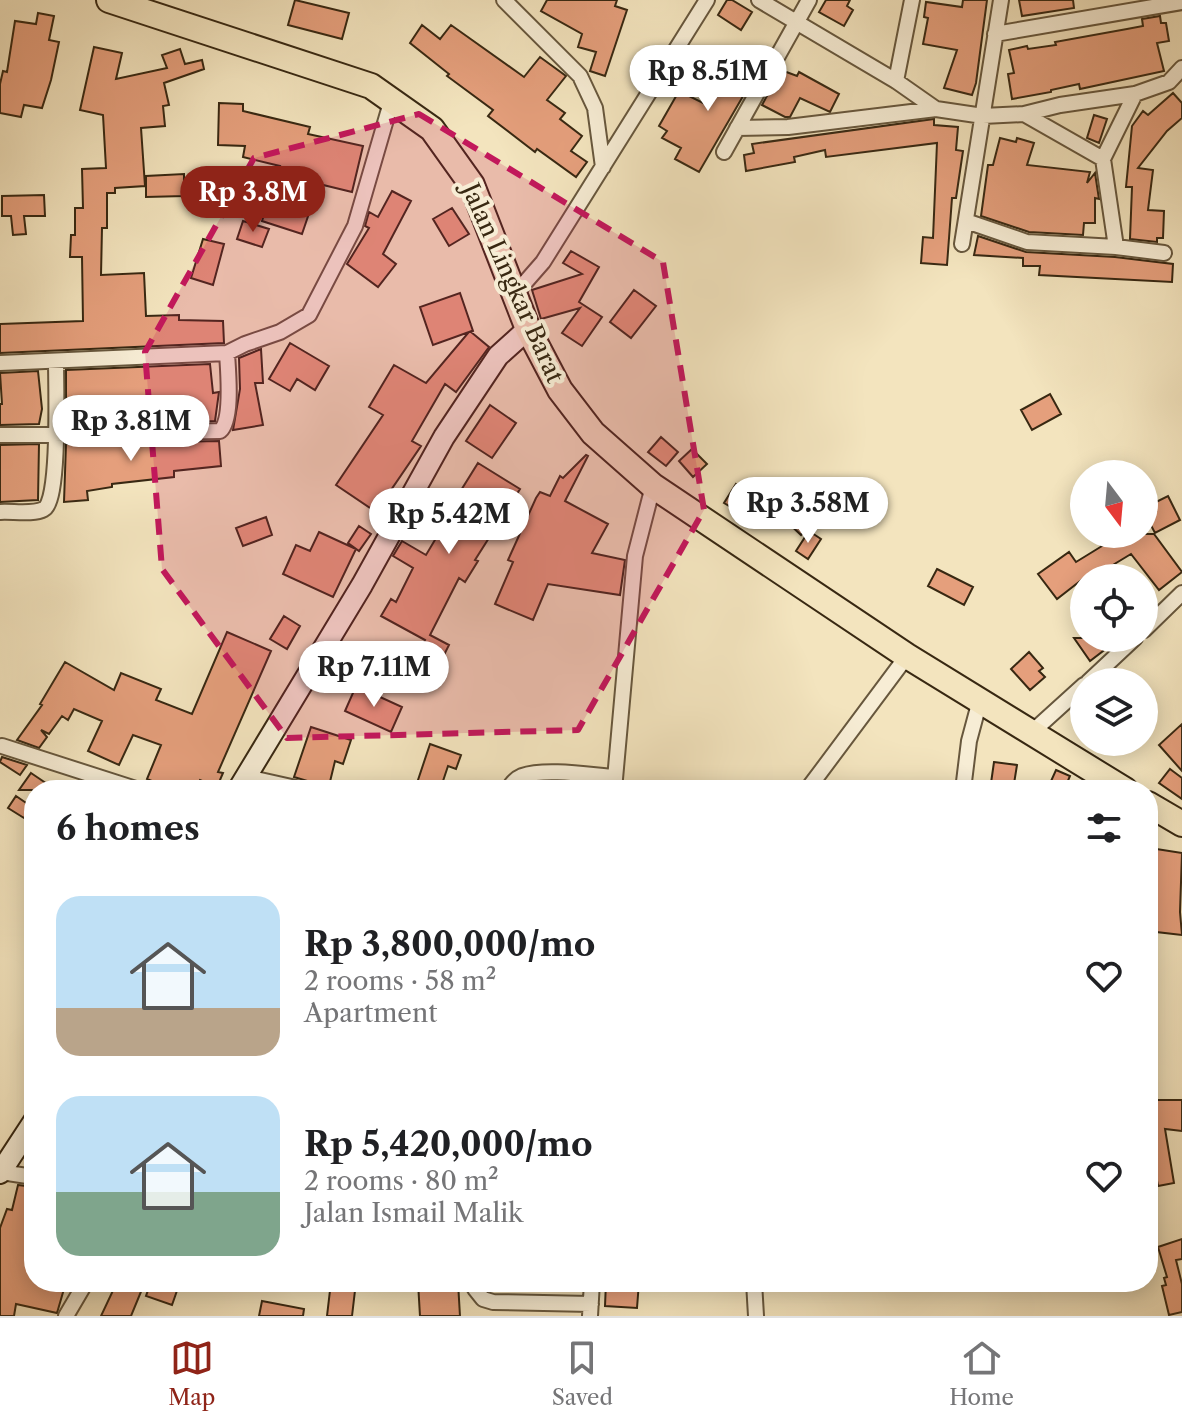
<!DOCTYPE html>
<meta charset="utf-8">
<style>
body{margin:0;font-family:"Libre Caslon Text",serif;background:#f2f2f2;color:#202124;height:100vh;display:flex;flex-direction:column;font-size:30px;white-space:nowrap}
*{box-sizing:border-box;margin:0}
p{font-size:26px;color:#757577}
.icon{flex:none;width:44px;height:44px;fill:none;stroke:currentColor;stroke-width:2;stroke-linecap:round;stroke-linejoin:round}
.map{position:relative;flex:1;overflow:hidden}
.sheet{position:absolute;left:24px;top:780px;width:1134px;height:512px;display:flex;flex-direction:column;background:#fff;border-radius:32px;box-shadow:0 4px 20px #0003}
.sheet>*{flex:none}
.needle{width:52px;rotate:164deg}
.fabs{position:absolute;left:1070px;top:460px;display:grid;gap:16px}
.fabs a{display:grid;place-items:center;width:88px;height:88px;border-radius:50%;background:#fff;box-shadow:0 4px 20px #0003;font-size:40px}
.price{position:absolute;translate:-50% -68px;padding:0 18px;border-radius:28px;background:#fff;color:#222;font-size:26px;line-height:52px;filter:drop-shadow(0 2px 4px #0008)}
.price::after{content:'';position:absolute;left:50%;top:48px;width:24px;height:18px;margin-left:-12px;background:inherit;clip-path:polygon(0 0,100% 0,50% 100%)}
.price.active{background:#8f2418;color:#fff}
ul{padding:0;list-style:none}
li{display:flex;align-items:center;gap:24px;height:200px;padding:0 32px}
li span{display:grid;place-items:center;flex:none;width:224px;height:160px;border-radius:24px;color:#555}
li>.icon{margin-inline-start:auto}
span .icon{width:96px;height:96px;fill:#fffc;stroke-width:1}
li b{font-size:34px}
h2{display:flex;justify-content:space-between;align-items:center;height:96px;padding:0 32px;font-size:34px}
.menu{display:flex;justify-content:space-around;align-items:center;height:112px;border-top:2px solid #e0e0e0;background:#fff;font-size:22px;color:#757577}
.menu a{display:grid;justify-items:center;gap:4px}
.menu .active{color:#8f2418}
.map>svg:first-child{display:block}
</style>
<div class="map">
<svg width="1182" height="1316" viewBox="0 0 1182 1316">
<rect width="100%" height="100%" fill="#f3e4be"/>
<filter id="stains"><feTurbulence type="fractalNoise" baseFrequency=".0025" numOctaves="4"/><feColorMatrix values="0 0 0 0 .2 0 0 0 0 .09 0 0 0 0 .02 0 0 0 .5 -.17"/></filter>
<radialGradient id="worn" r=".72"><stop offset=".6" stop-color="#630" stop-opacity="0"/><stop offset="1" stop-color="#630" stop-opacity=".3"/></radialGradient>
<path fill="#e59f7c" stroke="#382812" stroke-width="2" d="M 295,0 L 349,13 L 342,39 L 288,25 Z
M 547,0 L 617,0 L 615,6 L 627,10 L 605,76 L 590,71 L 596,52 L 578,47 L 582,34 L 541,11 Z
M 727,0 L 732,0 L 752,12 L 741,30 L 718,15 Z
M 826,0 L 850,0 L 847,6 L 853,10 L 844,26 L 819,12 Z
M 963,0 L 987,0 L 976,83 L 972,95 L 944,88 L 957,50 L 923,44 L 928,18 L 924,17 L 926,2 L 962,7 Z
M 1019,0 L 1073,0 L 1074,8 L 1022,16 Z
M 38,13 L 54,16 L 49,40 L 59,42 L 51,80 L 42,108 L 24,105 L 21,117 L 0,113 L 0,84 L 3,71 L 7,72 L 15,21 L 36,24 Z
M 1160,16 L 1161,23 L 1166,23 L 1169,41 L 1157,43 L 1164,71 L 1080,89 L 1079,84 L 1051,90 L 1051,92 L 1012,99 L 1008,74 L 1014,73 L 1009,50 L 1027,46 L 1028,49 L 1056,45 L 1055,42 L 1127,29 L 1143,26 L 1142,19 Z
M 422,25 L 440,39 L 451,25 L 524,77 L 540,57 L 566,76 L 547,100 L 565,113 L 560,119 L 582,136 L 571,151 L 587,162 L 576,177 L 537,149 L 535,152 L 488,116 L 493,110 L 447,76 L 449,74 L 410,43 Z
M 94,47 L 122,53 L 116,79 L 167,68 L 162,55 L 180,49 L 185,64 L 202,60 L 204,69 L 164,83 L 169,105 L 163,106 L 165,126 L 141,128 L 145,186 L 115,188 L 115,193 L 107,193 L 107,228 L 102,228 L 101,275 L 144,273 L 146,316 L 179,315 L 179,320 L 223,321 L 224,343 L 0,353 L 0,324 L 83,321 L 82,257 L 70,257 L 71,235 L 75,235 L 75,208 L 83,208 L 82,169 L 106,168 L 103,115 L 80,110 Z
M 743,48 L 764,60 L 699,172 L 675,159 L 681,148 L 662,138 L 667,131 L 659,126 L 679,91 L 707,105 L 726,68 L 730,70 Z
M 781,70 L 797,76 L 799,72 L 839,94 L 830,112 L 800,98 L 790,117 L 785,117 L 762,105 Z
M 1173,93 L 1182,103 L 1182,118 L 1167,131 L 1138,168 L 1153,170 L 1148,210 L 1164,211 L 1163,238 L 1157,238 L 1157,242 L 1130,239 L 1132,187 L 1126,187 L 1132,126 L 1143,111 L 1148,115 Z
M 219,103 L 243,104 L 243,111 L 310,127 L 308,134 L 363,146 L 352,192 L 319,184 L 302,234 L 262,221 L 280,166 L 243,157 L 245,146 L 218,145 Z
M 1094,115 L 1107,119 L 1099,143 L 1087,138 Z
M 934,119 L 934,125 L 958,127 L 956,150 L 963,151 L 956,198 L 952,198 L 947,265 L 921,263 L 923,237 L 933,238 L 937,143 L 826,157 L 825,150 L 794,157 L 795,162 L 746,171 L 744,155 L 754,153 L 752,144 Z
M 1000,138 L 1016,142 L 1017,138 L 1034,143 L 1027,165 L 1090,172 L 1087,183 L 1095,173 L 1099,199 L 1095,198 L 1095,223 L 1084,223 L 1083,235 L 1029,232 L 981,216 L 988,165 L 993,165 Z
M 184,174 L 184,196 L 146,197 L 146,176 Z
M 392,191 L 411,201 L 383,254 L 396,264 L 378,287 L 347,264 L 369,228 L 365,226 L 369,212 L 378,217 Z
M 44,195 L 45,216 L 24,216 L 26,234 L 13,235 L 11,216 L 2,216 L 2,196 Z
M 452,208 L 469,234 L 449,246 L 433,219 Z
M 243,221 L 269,229 L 262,247 L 237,239 Z
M 978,236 L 1026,252 L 1115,257 L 1173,264 L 1172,282 L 1039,275 L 1040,266 L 1023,266 L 1023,258 L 974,255 Z
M 203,239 L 224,244 L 213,285 L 191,278 Z
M 571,251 L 599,267 L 579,302 L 602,317 L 582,346 L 562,333 L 580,308 L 541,319 L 532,290 L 582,274 L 563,263 Z
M 634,290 L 656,306 L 631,338 L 610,322 Z
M 460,293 L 473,331 L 471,332 L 489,347 L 456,392 L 445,384 L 412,441 L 421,446 L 376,512 L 336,485 L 383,415 L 369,407 L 394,365 L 426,383 L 469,332 L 433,345 L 420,307 Z
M 290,343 L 329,366 L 315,390 L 297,379 L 290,391 L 269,379 Z
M 261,349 L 263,383 L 255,383 L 263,425 L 233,430 L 240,389 L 239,358 Z
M 210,364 L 213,393 L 219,392 L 215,421 L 66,424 L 66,370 Z
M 38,371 L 42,409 L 39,424 L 0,425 L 0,404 L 2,404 L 0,373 Z
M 1050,394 L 1061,414 L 1032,430 L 1021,410 Z
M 490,405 L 516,423 L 492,458 L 466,441 Z
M 661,437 L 678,452 L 666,466 L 648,452 Z
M 219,441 L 221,466 L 174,471 L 174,477 L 112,484 L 112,487 L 87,491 L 88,500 L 64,502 L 66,444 Z
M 39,444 L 38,500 L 0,502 L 0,445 Z
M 692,449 L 707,464 L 693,477 L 679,461 Z
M 586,455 L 588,456 L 565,501 L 608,524 L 592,553 L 625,560 L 620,595 L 548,584 L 533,620 L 495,604 L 513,562 L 508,560 L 536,498 L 540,492 L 550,496 L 560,476 L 563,478 Z
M 478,463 L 520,489 L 475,560 L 478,561 L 465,582 L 459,578 L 430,635 L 449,645 L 442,659 L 421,648 L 425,640 L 381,616 L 391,599 L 396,602 L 413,568 L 393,556 L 402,541 L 426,555 L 448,518 L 445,516 Z
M 736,484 L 753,495 L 741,513 L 724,503 Z
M 1168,496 L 1180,520 L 1155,533 L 1146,516 L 1156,511 L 1152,504 Z
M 805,499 L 821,514 L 801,535 L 785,520 Z
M 266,517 L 272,535 L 243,546 L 236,528 Z
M 359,526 L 371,534 L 359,551 L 348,543 Z
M 809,531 L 821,539 L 808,559 L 796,551 Z
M 319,532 L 356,549 L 333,597 L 283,574 L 296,545 L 310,551 Z
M 1095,534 L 1154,534 L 1182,572 L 1159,590 L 1131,554 L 1093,577 L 1091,574 L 1084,578 L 1057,599 L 1038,574 L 1069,552 L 1076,562 L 1102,546 Z
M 937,569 L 973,587 L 964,605 L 928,586 Z
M 284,616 L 300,626 L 287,649 L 270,639 Z
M 227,632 L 271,651 L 218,772 L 223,773 L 217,787 L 200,780 L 196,790 L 173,790 L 147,779 L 161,745 L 133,735 L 119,765 L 88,751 L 102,721 L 74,709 L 68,720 L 62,716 L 49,734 L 41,730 L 47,737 L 39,748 L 17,740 L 42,705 L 40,704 L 65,662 L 114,690 L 121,673 L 161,689 L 156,700 L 192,714 Z
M 1074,638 L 1120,638 L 1090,661 Z
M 1029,652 L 1043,668 L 1039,671 L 1045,677 L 1030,690 L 1011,669 Z
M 356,686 L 402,707 L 391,732 L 345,711 Z
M 1182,724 L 1182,771 L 1159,745 Z
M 311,727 L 351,740 L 343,764 L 335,761 L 328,790 L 315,790 L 311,782 L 294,777 Z
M 430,744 L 461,755 L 456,769 L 448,766 L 440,790 L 417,783 Z
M 2,757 L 27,765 L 20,775 L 0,762 Z
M 994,762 L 1017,765 L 1013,790 L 990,790 Z
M 1170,769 L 1182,778 L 1182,799 L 1159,783 Z
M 1056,770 L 1070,776 L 1064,790 L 1047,790 Z
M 31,773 L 56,790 L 19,790 Z
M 16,796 L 32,807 L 24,818 L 8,808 Z
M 1150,848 L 1182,853 L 1180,912 L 1182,935 L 1148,931 Z
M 1148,1100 L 1182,1100 L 1182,1131 L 1165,1129 L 1174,1183 L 1158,1186 L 1148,1132 Z
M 18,1185 L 34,1187 L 34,1282 L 66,1282 L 57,1313 L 16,1304 L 14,1316 L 0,1316 L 0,1228 L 7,1209 L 12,1210 Z
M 1182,1239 L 1182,1259 L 1176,1260 L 1182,1284 L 1182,1312 L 1169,1315 L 1162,1286 L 1166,1285 L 1164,1278 L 1167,1277 L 1158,1247 Z
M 117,1282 L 145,1282 L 131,1316 L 101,1316 Z
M 151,1282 L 180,1282 L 172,1305 L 146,1296 Z
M 331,1282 L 356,1282 L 352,1316 L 327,1316 Z
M 418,1282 L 458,1282 L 460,1316 L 420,1316 Z
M 606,1282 L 639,1282 L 637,1308 L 605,1306 Z
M 262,1301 L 304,1309 L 303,1316 L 259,1316 Z"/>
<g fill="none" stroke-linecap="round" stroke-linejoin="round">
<defs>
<path id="minor" d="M 504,0 L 580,76 L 595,108 L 603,167
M 759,0 L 896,81 L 936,109 L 983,116 L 1024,114 L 1060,105 L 1135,94 L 1169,82 L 1182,68
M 995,34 L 1182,2
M 896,81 L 912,0
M 1024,114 L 1103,159 L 1135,94
M 737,128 L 788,127 L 936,109
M 724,152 L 809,0
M 1103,159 L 1116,247
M 966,221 L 1027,242 L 1116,247 L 1164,253
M 962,244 L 1001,0
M 515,294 L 543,262 L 707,0
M 227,353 L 245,344 L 280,332 L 309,315 L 355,226 L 392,99
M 0,363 L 227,353 C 228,371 233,420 220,431 L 0,435
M 0,512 C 12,511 33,515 44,509 C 60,501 56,384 56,362
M 1144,630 L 1182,593
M 1088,682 L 1135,638
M 1031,733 L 1084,685
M 2,746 L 139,790
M 246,777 L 305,790
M 508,790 C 511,784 515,779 522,776 C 545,768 589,775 614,777
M 614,790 L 635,556 L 653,486
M 807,790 L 907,656
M 963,790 L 969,741 L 980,700
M 0,1172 L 34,1177
M 476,1282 L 475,1289 L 483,1299 L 493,1302 L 591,1304
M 754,1282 L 756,1316
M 66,1316 L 86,1282
M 590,1316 L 592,1282"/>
<path id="secondary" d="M 238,790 L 362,585 L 444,437 L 498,356 L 528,329
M 0,1173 L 34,1121"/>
<path id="trunk" d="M 109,0 L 371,86 L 432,129 L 472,185 L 528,329 L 560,390 L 593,433 L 653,486 L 907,656 L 1125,790
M 1148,804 L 1182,824"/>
</defs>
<use href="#minor" stroke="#67573d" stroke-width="18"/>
<use href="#secondary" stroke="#382812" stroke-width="24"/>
<use href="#trunk" stroke="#382812" stroke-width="28"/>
<use href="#minor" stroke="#f7edd5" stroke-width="14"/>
<use href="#secondary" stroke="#f7edd5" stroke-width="20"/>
<use href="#trunk" stroke="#f3e4be" stroke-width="24"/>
</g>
<path fill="#c2185b" fill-opacity="0.2" stroke="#c2185b" stroke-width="6" stroke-dasharray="16 10" stroke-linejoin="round" d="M 419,114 L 663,262 L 704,510 L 578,730 L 287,738 L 162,569 L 145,352 L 254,158 Z"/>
<g text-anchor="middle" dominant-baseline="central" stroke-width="8" stroke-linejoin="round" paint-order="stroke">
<g font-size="24" fill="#382812" stroke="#f7edd5">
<text transform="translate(513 283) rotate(66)">Jalan Lingkar Barat</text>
</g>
</g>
<rect width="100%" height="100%" filter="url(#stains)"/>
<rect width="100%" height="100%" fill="url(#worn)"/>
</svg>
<div class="fabs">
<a><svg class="needle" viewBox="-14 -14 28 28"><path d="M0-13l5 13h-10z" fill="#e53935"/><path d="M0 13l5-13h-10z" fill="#757577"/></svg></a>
<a><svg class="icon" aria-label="locate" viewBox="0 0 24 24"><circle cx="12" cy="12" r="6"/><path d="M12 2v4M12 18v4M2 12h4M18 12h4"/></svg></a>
<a><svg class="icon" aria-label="layers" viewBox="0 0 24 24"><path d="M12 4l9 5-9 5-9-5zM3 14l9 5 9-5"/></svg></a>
</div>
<b class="price" style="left:708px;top:113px">Rp 8.51M</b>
<b class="price active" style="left:253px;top:234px">Rp 3.8M</b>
<b class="price" style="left:131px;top:463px">Rp 3.81M</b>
<b class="price" style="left:808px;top:545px">Rp 3.58M</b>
<b class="price" style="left:449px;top:556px">Rp 5.42M</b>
<b class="price" style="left:374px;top:709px">Rp 7.11M</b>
<section class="sheet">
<h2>6 homes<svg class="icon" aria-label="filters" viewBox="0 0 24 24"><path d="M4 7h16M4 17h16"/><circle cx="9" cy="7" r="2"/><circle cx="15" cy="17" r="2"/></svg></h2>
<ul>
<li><span style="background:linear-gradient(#bfe0f5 70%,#b9a48a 0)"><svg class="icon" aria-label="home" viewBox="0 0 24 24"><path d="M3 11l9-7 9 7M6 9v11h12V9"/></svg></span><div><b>Rp 3,800,000/mo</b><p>2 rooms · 58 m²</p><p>Apartment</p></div><svg class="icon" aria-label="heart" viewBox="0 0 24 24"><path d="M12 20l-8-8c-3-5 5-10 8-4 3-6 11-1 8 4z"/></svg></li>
<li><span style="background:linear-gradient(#bfe0f5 60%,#7fa58c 0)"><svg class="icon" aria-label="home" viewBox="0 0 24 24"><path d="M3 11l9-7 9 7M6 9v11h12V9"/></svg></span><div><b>Rp 5,420,000/mo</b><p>2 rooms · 80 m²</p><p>Jalan Ismail Malik</p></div><svg class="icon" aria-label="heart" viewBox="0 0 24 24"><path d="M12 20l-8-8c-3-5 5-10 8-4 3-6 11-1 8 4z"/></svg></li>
</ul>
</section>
</div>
<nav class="menu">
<a class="active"><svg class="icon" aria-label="map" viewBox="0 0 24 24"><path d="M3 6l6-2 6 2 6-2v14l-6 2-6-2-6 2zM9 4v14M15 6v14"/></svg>Map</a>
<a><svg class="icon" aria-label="saved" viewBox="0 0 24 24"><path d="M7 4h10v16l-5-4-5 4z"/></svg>Saved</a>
<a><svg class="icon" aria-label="home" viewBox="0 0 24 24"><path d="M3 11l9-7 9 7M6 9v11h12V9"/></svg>Home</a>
</nav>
